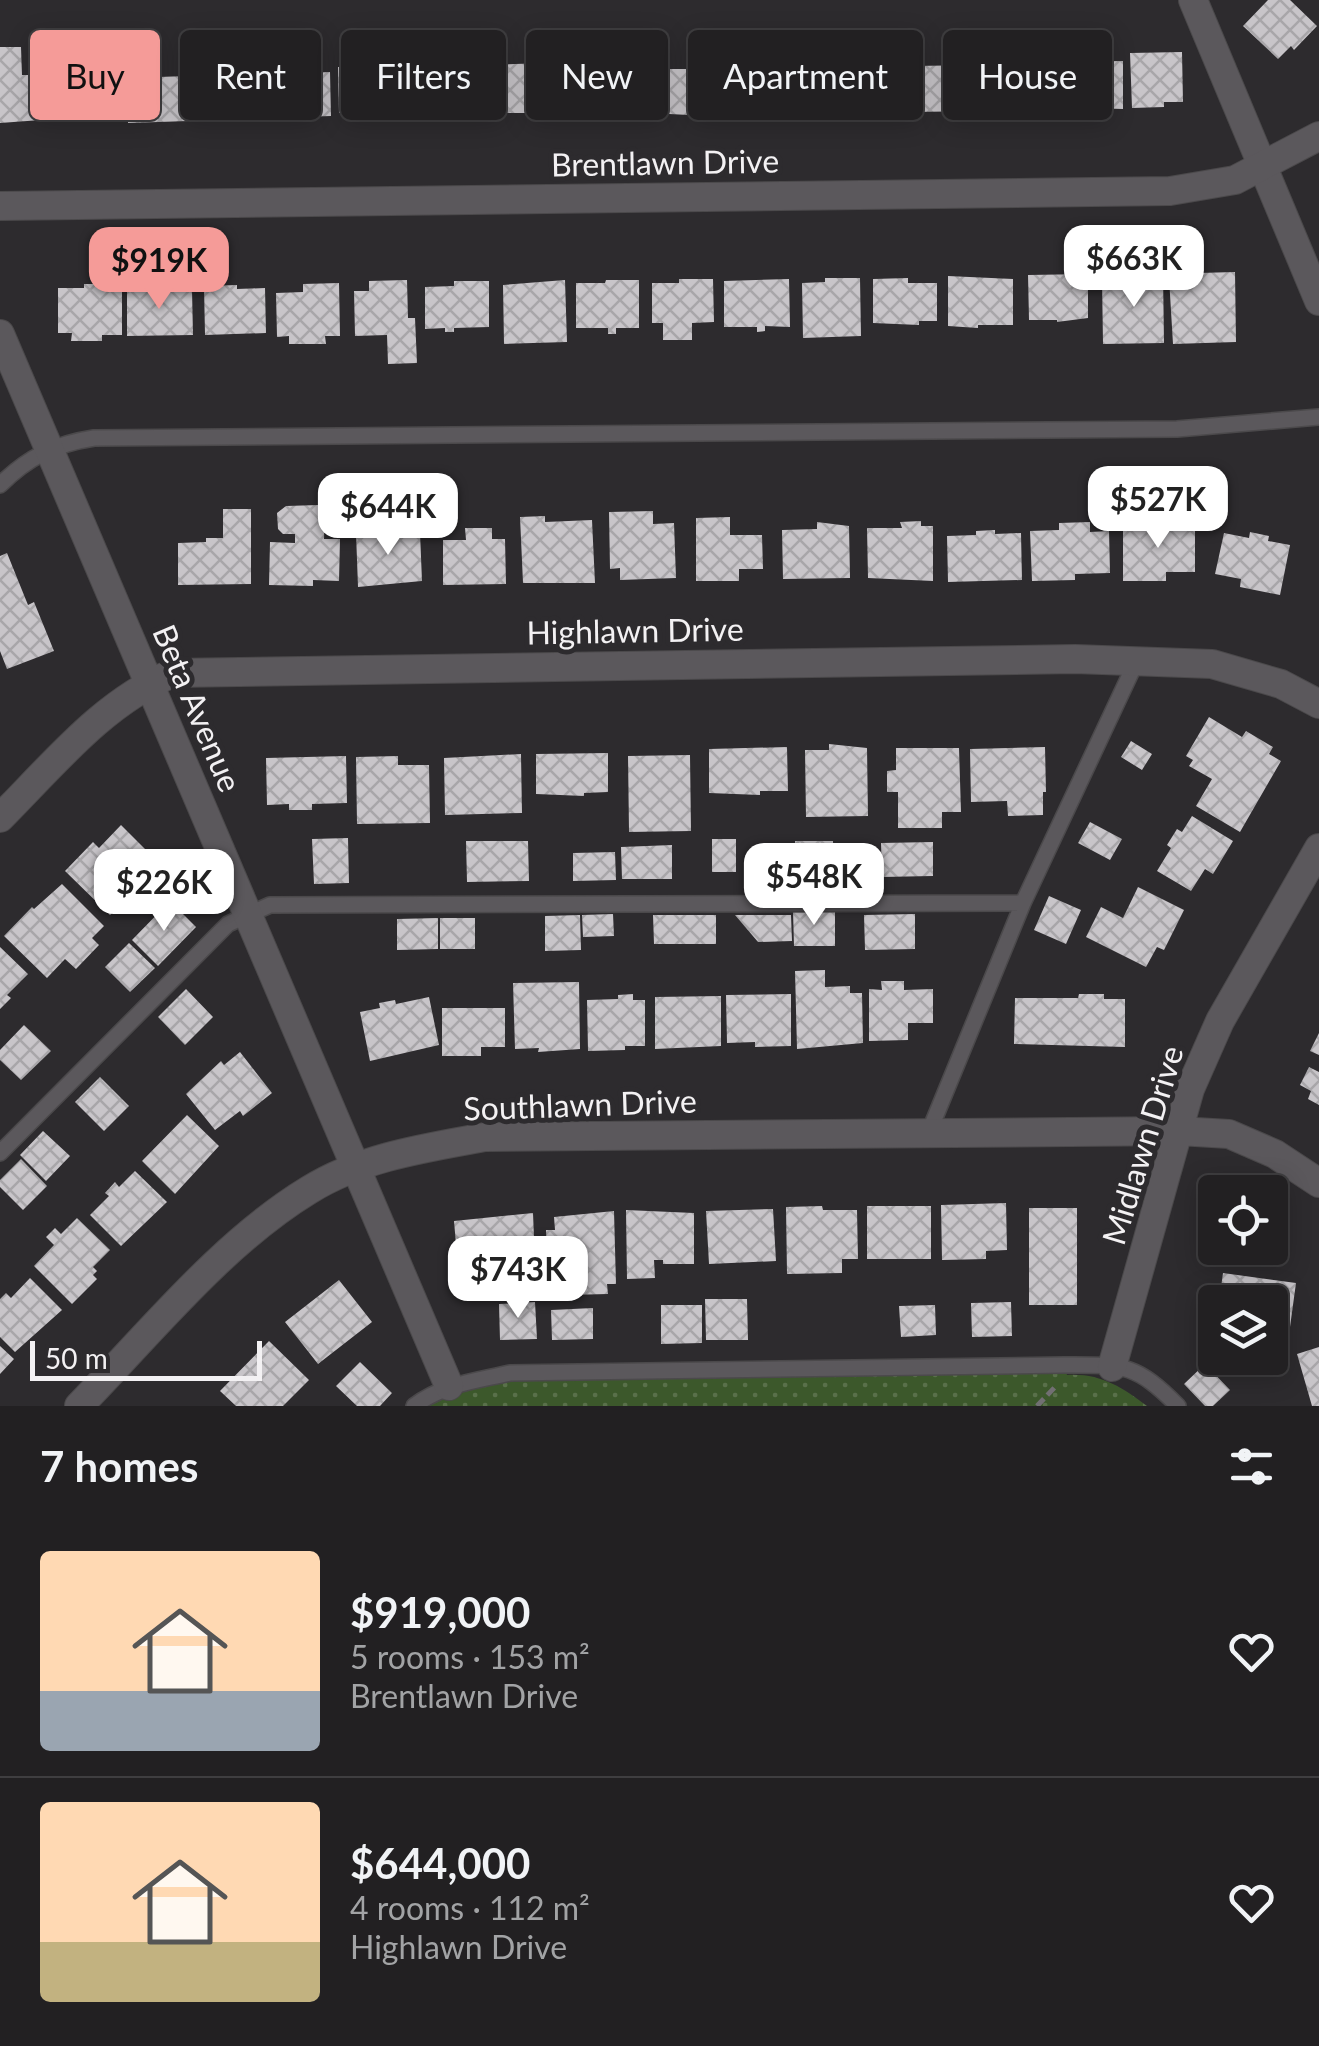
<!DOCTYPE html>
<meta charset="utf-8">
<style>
body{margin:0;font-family:Lato,sans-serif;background:#2e2d2f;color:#f1f3f6;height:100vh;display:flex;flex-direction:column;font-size:38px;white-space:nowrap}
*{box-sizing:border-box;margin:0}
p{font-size:32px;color:#a2a3a5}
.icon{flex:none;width:55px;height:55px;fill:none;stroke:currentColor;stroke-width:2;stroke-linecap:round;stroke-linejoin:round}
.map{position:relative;height:1406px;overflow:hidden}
.drawer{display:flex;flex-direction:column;background:#222022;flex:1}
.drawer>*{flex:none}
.hud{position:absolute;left:30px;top:30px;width:1260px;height:90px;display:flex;gap:20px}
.buttons{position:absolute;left:1198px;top:1175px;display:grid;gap:20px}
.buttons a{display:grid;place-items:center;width:90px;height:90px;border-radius:10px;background:#222022;box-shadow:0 5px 25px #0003,0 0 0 2px #3f3e40;font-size:50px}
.scale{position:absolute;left:30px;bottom:25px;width:232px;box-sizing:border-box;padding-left:10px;border:5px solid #f3f1f3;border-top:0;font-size:28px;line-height:35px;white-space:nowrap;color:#f3f1f3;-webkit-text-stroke:8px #2d2b2e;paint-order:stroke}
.price{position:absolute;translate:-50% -85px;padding:0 22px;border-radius:20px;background:#fff;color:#222;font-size:32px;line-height:65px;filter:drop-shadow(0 2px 5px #0008)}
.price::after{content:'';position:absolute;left:50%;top:60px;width:30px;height:22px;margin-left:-15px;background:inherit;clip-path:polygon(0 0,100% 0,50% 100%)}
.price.current{background:#f59b98;color:#111}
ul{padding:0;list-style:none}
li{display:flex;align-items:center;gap:30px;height:250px;padding:0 40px}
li+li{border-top:2px solid #3f3e40}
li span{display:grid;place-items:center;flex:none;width:280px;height:200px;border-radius:10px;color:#555}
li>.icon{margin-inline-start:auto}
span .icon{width:120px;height:120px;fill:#fffc;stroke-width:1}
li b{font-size:42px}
h2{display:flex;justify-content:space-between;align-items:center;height:120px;padding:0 40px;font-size:42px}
.pill{padding:0 35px;border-radius:10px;background:#222022;box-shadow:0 5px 25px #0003,0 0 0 2px #3f3e40;font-size:35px;line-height:90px}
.pill.current{background:#f59b98;color:#111}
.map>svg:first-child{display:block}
</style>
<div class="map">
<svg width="1319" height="1406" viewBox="0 0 1319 1406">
<defs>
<pattern id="park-dots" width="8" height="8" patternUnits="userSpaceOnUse" patternTransform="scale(2.5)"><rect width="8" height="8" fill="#3c582b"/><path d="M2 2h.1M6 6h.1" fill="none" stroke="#59704a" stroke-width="1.8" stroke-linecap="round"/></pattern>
<pattern id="building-cross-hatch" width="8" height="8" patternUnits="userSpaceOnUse" patternTransform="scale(2.5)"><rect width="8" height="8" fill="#c8c5c9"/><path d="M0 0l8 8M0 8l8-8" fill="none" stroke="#a8a6a9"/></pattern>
</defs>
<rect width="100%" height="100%" fill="#2d2b2e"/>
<path fill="url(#park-dots)" d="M 1064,1365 L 1067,1375 C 1100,1373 1122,1387 1147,1406 L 414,1406 L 510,1373 Z"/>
<path fill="url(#building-cross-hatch)" d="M 1268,0 L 1290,0 L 1317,26 L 1294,50 L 1291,46 L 1278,59 L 1243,26 Z
M 1051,36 L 1052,111 L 985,109 L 984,42 L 1028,41 L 1028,37 Z
M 0,47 L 21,47 L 22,75 L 41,75 L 41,120 L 0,123 Z
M 388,51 L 389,67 L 403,67 L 403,117 L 371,118 L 371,112 L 339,113 L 338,67 L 362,66 L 362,52 Z
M 1182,52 L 1183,102 L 1164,102 L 1164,107 L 1132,108 L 1130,53 Z
M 587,60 L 616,63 L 617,110 L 558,109 L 557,67 L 587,66 Z
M 875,61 L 883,61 L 883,64 L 905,64 L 906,111 L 843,109 L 841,65 L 875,64 Z
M 1123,61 L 1123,109 L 1057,107 L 1056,62 Z
M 544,63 L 546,113 L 487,113 L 486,65 Z
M 803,63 L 832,66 L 833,113 L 772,115 L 772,66 Z
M 638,64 L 660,64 L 660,69 L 690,69 L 689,115 L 629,112 L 629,72 L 638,72 Z
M 473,65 L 475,114 L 413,116 L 411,67 Z
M 979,65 L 979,111 L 914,112 L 913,66 Z
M 306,67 L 306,73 L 330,72 L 331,116 L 273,118 L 272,68 Z
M 761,68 L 761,112 L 698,110 L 697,69 Z
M 89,70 L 89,75 L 117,74 L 118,117 L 60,119 L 58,71 Z
M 198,74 L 262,74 L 262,121 L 198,117 Z
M 188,76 L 189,121 L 128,123 L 127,78 Z
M 1235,272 L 1236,342 L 1173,344 L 1169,278 L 1198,278 L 1198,273 Z
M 1163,273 L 1164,343 L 1103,344 L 1102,279 L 1130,278 L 1130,274 Z
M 1088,274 L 1088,318 L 1057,322 L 1057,320 L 1029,320 L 1028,275 Z
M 948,276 L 1013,279 L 1013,325 L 978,325 L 978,328 L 948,326 Z
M 825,278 L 860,278 L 861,336 L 803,338 L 802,283 L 825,282 Z
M 908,278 L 908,283 L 937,283 L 937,321 L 919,321 L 919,325 L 873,323 L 873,279 Z
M 679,279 L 713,279 L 714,322 L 692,323 L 692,340 L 663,340 L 663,323 L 652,323 L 652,283 L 679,283 Z
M 789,279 L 790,327 L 765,326 L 765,331 L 757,332 L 757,327 L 724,327 L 724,281 Z
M 407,280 L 408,318 L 415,318 L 417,363 L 388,364 L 387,335 L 355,336 L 354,291 L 369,291 L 369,281 Z
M 565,280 L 567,342 L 504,344 L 503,285 Z
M 606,280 L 639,280 L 639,328 L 616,328 L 616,334 L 608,334 L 608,328 L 576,328 L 576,283 L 605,283 Z
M 454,281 L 489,281 L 489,327 L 454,328 L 454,332 L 445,332 L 445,328 L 425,329 L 425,287 L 454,286 Z
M 339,283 L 340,336 L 325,336 L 326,344 L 289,344 L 289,336 L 277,337 L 276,293 L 303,292 L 303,284 Z
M 84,284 L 122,284 L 122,335 L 102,335 L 102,341 L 71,341 L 72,333 L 58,333 L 58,288 L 84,288 Z
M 237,285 L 237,289 L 265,288 L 266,333 L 205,335 L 204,286 Z
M 127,288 L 192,290 L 193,335 L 127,336 Z
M 318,505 L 325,512 L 324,539 L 340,539 L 339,581 L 313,580 L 313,586 L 269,585 L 270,542 L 295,543 L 295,534 L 283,534 L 278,529 L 277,513 L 286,506 Z
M 223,509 L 251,509 L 251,584 L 178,585 L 178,543 L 206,542 L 206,538 L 223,538 Z
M 653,511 L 653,524 L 674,523 L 676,578 L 620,580 L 620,568 L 610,569 L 609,512 Z
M 545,516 L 545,522 L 592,520 L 595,583 L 523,583 L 520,517 Z
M 730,517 L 730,535 L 762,535 L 763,569 L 739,569 L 739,581 L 696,581 L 696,518 Z
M 921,521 L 921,526 L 933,526 L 933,581 L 868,578 L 867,528 L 902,528 L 900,522 Z
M 817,522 L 849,526 L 850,578 L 783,579 L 782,530 L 817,529 Z
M 1090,522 L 1090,532 L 1109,531 L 1110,573 L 1075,574 L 1075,580 L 1032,581 L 1030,531 L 1059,530 L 1059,523 Z
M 1148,522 L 1167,522 L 1167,526 L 1195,526 L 1195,572 L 1166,572 L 1166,581 L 1123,581 L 1123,527 L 1147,526 Z
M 386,528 L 387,534 L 420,532 L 422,581 L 358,587 L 356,533 Z
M 465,528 L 492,528 L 492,539 L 505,539 L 506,584 L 443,585 L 443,540 L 466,540 Z
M 995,530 L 995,534 L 1021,533 L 1022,580 L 948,582 L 947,536 L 976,535 L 976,531 Z
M 1250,532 L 1269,536 L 1268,541 L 1290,545 L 1280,595 L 1240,587 L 1241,579 L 1215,574 L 1224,533 L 1249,538 Z
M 7,553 L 28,605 L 34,602 L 54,651 L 7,669 L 0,651 L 0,556 Z
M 1209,717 L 1242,737 L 1246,731 L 1273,747 L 1269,754 L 1281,761 L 1240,832 L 1196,806 L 1212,779 L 1189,766 L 1193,760 L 1186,756 Z
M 1131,741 L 1152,754 L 1142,770 L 1121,757 Z
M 829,744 L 867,748 L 868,816 L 806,817 L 805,750 L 829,750 Z
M 787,747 L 788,791 L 760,791 L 760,795 L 709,793 L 709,749 Z
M 1045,747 L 1046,792 L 1043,792 L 1043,815 L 1008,816 L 1007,801 L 971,802 L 970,749 Z
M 896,748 L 959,748 L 961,812 L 942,812 L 942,828 L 898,828 L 898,792 L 887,792 L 887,771 L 896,770 Z
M 608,753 L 608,792 L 584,793 L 584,796 L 536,794 L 536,754 Z
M 521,754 L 522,813 L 445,815 L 444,758 Z
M 690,755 L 691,831 L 629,832 L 628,756 Z
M 346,756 L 347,803 L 312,804 L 312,810 L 289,810 L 289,804 L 267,805 L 266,758 Z
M 398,756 L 398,765 L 429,765 L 430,823 L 357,824 L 356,757 Z
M 1192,816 L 1233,841 L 1213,874 L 1205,869 L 1191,891 L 1157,871 L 1171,848 L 1167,845 L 1177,829 L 1182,832 Z
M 1090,822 L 1122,839 L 1110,860 L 1078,843 Z
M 121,825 L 149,853 L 127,881 L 136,889 L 110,915 L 65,871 L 93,842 L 99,848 Z
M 348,838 L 349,883 L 314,884 L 312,839 Z
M 712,839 L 736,839 L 736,872 L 712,872 Z
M 466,841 L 528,841 L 529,881 L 467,882 Z
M 795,841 L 833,841 L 834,875 L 795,876 Z
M 933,842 L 933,876 L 882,877 L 881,843 Z
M 672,845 L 672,879 L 622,879 L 621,847 Z
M 615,852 L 616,880 L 573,881 L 573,853 Z
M 62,884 L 104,926 L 92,938 L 99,945 L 76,969 L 65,959 L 47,978 L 4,936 L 32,907 L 34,909 Z
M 1138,887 L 1184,910 L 1164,950 L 1157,947 L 1146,967 L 1086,937 L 1101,907 L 1123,918 Z
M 1049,896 L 1081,910 L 1066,944 L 1034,930 Z
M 170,901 L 196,927 L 158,966 L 132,940 Z
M 835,910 L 835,946 L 794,946 L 793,911 Z
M 613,914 L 614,936 L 583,937 L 582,915 Z
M 915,914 L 915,949 L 865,950 L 864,915 Z
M 580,915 L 581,950 L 545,951 L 545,916 Z
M 653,915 L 716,915 L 716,944 L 654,944 Z
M 735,915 L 791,915 L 792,941 L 758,942 Z
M 438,918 L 438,949 L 397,950 L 397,919 Z
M 440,918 L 475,918 L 475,949 L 440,949 Z
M 129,943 L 155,968 L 130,992 L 105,967 Z
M 0,947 L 28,974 L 7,995 L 11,998 L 0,1009 Z
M 825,970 L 825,987 L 850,986 L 850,993 L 862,993 L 863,1043 L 797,1049 L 795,971 Z
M 881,981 L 904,981 L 904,990 L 933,989 L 933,1023 L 908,1023 L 908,1040 L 869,1041 L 869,989 L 882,990 Z
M 579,982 L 580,1049 L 538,1052 L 539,1048 L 515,1049 L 513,983 Z
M 186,989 L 213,1017 L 185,1045 L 158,1017 Z
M 633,994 L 633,1000 L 645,1000 L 645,1046 L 625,1046 L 625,1050 L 588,1051 L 587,1000 L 618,999 L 618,995 Z
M 791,994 L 791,1046 L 755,1047 L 755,1042 L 727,1043 L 726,995 Z
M 1079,994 L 1104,994 L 1104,999 L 1125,999 L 1125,1047 L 1014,1044 L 1015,998 L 1078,998 Z
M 721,996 L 721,1046 L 655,1049 L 655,997 Z
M 429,997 L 439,1045 L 370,1061 L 360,1012 L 380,1008 L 379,1003 L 395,1000 L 396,1004 Z
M 442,1008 L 505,1008 L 505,1047 L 481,1047 L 481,1056 L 442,1056 Z
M 24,1025 L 51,1051 L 21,1080 L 0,1060 L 0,1050 Z
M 1319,1033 L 1319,1055 L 1310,1051 Z
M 240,1052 L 272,1093 L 243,1116 L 240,1111 L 215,1130 L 186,1094 L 221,1061 L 224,1065 Z
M 1309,1067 L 1319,1072 L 1319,1105 L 1308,1099 L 1311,1091 L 1300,1085 Z
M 100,1077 L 129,1106 L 104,1131 L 75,1102 Z
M 187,1115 L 219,1146 L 175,1194 L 142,1161 Z
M 43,1131 L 70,1156 L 46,1181 L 20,1155 Z
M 21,1159 L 47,1186 L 23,1210 L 0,1187 L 0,1180 Z
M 135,1171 L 167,1202 L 121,1246 L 90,1215 L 109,1196 L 105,1193 L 115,1182 L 119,1187 Z
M 1006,1203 L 1007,1250 L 986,1251 L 986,1259 L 942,1260 L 941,1205 Z
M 822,1206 L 823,1210 L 857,1210 L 858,1259 L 842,1259 L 842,1273 L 787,1274 L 786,1207 Z
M 867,1206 L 931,1206 L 931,1259 L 867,1259 Z
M 1029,1208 L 1077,1208 L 1077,1305 L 1029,1305 Z
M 773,1209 L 776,1261 L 709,1264 L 706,1211 Z
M 626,1210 L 694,1213 L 694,1264 L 663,1264 L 663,1260 L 654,1260 L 655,1278 L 627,1279 Z
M 614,1211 L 616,1284 L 607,1284 L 608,1294 L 568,1295 L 567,1287 L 548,1287 L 546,1230 L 555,1230 L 554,1217 Z
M 533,1213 L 535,1262 L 458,1268 L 454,1221 Z
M 77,1218 L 110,1250 L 93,1267 L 97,1271 L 93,1275 L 97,1279 L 72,1304 L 34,1266 L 54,1245 L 46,1237 L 55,1228 L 61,1234 Z
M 1223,1273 L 1296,1283 L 1290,1327 L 1270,1325 L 1270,1302 L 1219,1302 Z
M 30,1278 L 62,1310 L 15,1352 L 0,1337 L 0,1299 L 6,1293 L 11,1298 Z
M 339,1280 L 372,1322 L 318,1364 L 285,1322 Z
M 705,1299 L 747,1299 L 748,1340 L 706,1340 Z
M 535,1302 L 537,1339 L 500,1340 L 499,1304 Z
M 1011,1302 L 1012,1336 L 972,1337 L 971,1303 Z
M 661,1305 L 702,1305 L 702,1343 L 661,1344 Z
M 935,1305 L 936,1335 L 901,1337 L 899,1306 Z
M 593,1308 L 593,1339 L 552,1340 L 551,1310 Z
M 269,1341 L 309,1380 L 283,1406 L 236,1406 L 220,1391 Z
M 0,1346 L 14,1359 L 0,1374 Z
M 1319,1347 L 1319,1406 L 1312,1406 L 1297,1354 Z
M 360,1362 L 392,1393 L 380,1406 L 357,1406 L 336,1386 Z
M 1205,1364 L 1230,1390 L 1213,1406 L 1205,1406 L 1184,1384 Z"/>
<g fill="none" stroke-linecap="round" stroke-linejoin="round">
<defs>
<path id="service" d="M 0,485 C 28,457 55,444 94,438 L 1177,429 L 1319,417
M 929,1132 L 1023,903 L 1136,662
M 0,1153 L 228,924 L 270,905 L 1023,903
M 414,1406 C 443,1384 476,1381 510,1373 L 1064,1365 C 1124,1365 1135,1363 1178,1406"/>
<path id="minor" d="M 1193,0 L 1319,301
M 0,334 L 449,1386
M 0,818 C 54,764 102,703 173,673 L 1075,659 L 1212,664 L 1281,684 L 1319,704
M 1112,1367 L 1190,1089 L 1220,1021 L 1319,848
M 79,1406 C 150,1333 222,1243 309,1190 C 362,1157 425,1148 485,1137 L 1179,1131 L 1229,1134 L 1275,1154 L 1319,1183"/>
<path id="tertiary" d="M 0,206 L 1170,191 L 1235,180 L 1319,136"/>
</defs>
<use href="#service" stroke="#4b494b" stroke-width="18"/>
<use href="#minor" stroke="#4b494b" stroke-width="30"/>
<use href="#tertiary" stroke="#4b494b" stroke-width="30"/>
<path stroke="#716f72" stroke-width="5" stroke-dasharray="10 5" stroke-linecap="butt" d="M 1037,1406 L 1056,1386"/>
<use href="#service" stroke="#5b585c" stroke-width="15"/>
<use href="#minor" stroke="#5b585c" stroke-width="28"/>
<use href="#tertiary" stroke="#5b585c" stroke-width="28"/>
</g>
<g text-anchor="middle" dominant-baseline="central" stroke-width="10" stroke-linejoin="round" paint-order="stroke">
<g font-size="32" fill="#f3f1f3" stroke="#2d2b2e">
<text transform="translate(665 162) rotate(-1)">Brentlawn Drive</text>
<text transform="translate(635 630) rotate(-1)">Highlawn Drive</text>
<text transform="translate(198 708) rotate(67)">Beta Avenue</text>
<text transform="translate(580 1104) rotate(-2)">Southlawn Drive</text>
<text transform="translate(1142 1145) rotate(-73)">Midlawn Drive</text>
</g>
</g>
</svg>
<div class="buttons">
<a><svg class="icon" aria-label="locate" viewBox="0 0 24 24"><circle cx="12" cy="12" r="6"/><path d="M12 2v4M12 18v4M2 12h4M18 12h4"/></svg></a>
<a><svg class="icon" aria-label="layers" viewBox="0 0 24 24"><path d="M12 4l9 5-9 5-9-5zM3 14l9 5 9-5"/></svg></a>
</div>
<div class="scale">50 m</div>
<b class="price" style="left:1134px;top:310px">$663K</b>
<b class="price current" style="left:159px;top:312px">$919K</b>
<b class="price" style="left:1158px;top:551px">$527K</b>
<b class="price" style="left:388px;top:558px">$644K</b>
<b class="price" style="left:814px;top:928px">$548K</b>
<b class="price" style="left:164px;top:934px">$226K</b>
<b class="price" style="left:518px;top:1321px">$743K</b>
<div class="hud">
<a class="pill current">Buy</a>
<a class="pill">Rent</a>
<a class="pill">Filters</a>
<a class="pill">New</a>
<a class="pill">Apartment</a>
<a class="pill">House</a>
</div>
</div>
<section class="drawer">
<h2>7 homes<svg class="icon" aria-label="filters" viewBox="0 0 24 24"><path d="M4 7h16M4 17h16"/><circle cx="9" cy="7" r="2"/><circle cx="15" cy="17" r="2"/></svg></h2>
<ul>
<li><span style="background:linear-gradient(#ffd9b3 70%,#9aa5b1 0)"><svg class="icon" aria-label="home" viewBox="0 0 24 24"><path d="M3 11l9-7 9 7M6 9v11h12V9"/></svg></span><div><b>$919,000</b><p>5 rooms · 153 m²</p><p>Brentlawn Drive</p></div><svg class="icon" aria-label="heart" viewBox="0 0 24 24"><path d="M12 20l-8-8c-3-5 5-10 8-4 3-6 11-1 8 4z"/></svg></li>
<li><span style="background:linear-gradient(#ffd9b3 70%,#c2b280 0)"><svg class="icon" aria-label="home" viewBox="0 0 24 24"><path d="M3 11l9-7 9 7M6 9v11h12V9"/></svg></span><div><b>$644,000</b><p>4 rooms · 112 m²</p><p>Highlawn Drive</p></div><svg class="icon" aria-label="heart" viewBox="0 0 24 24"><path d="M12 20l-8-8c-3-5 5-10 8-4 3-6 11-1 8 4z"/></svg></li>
</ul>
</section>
